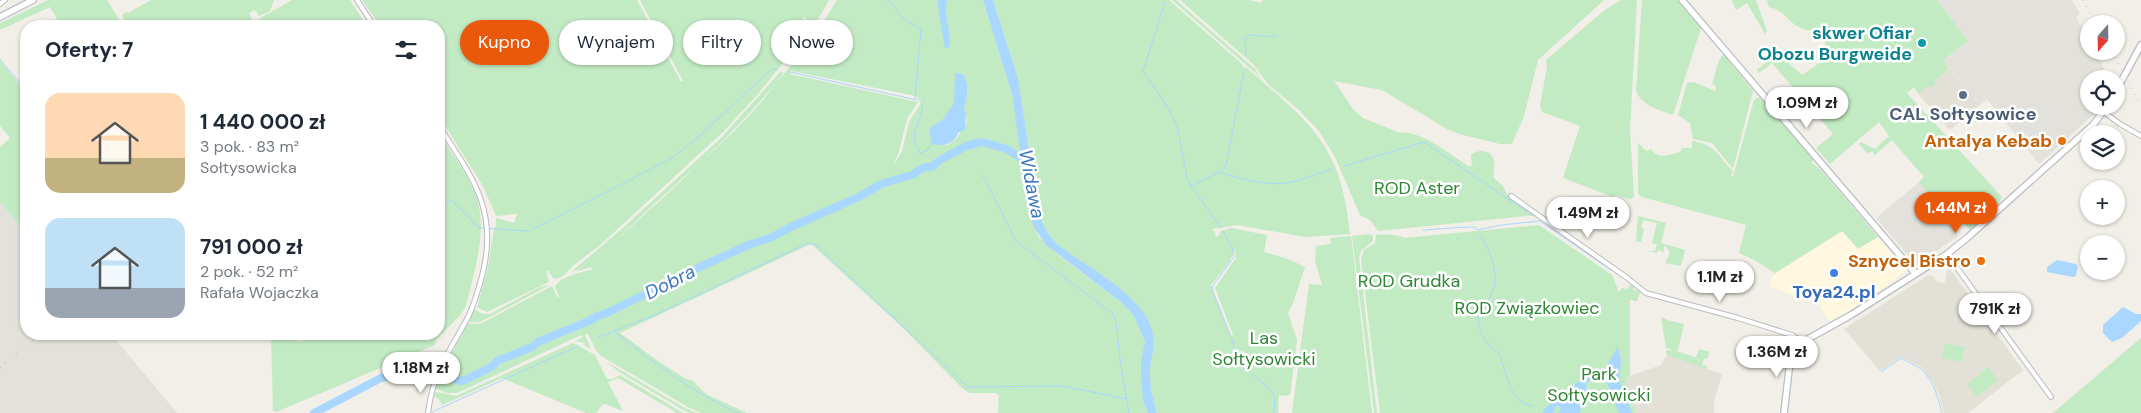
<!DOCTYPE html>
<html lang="pl">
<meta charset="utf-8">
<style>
body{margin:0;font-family:"DM Sans",sans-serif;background:#f2f2f3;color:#1f2937;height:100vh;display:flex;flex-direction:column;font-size:19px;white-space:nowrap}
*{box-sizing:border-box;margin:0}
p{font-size:16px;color:#747a83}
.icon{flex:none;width:28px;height:28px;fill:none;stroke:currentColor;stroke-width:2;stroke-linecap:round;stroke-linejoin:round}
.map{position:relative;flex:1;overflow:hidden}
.details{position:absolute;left:20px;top:20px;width:425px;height:320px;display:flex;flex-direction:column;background:#fff;border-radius:20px;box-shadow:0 1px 4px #0004}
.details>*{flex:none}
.banner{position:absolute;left:460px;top:20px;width:475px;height:45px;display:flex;gap:10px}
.needle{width:32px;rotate:200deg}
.fabs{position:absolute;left:2080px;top:15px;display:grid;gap:10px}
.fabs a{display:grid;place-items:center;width:45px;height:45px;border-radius:50%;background:#fff;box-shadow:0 1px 4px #0004;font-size:25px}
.price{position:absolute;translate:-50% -42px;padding:0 11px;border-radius:18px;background:#fff;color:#222;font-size:16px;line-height:32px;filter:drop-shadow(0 1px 2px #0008)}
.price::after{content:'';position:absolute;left:50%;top:30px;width:15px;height:11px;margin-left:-8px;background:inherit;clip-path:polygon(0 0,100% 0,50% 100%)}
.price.current{background:#ea580c;color:#fff}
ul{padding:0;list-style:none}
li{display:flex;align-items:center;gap:15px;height:125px;padding:0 25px}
li span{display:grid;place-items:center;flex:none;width:140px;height:100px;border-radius:15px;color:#555}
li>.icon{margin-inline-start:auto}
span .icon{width:60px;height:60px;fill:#fffc;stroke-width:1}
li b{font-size:21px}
h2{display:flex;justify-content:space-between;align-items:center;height:60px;padding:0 25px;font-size:21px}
.pill{padding:0 18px;border-radius:22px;background:#fff;box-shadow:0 1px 4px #0004;font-size:18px;line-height:45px}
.pill.current{background:#ea580c;color:#fff}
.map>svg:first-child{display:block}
</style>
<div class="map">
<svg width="2141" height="413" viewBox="0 0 2141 413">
<rect width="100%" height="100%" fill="#f1efe7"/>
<path fill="#fff8de" d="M 1843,231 L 1858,249 L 1878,237 L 1905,270 L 1904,273 L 1850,311 L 1830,321 L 1807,286 L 1794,297 L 1770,286 L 1772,276 Z"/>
<path fill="#e2e1db" d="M 1937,0 L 2072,0 L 2080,14 L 2076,17 L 2089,40 L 2089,51 L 2095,51 L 2105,71 L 2112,76 L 2110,79 L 2089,79 L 2089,106 L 2100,106 L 2096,112 L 2039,164 L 1987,99 L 1980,105 L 1943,60 L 1968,41 Z
M 1919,182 L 1955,226 L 1958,236 L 1929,256 L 1917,238 L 1902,248 L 1876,218 Z
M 0,202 L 26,233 L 26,334 L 111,334 L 177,413 L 0,413 Z"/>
<path fill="#e3e1d7" d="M 1949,68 L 1980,105 L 1950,130 L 1918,94 Z
M 1917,238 L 1929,256 L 1916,265 L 1902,248 Z
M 1948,266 L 2023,370 L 1968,413 L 1944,413 L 1939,395 L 1932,381 L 1921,367 L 1901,357 L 1880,371 L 1844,329 L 1928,275 L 1933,276 L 1937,282 L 1945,283 Z
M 1667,355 L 1722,374 L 1714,402 L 1714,413 L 1636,413 L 1629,394 L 1627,377 L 1661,365 Z"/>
<path fill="#c2eac3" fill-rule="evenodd" d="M 48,0 L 107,0 L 123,26 L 61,26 L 50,7 L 0,30 L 0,23 Z
M 151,0 L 274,0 L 270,11 L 259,16 L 255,10 L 249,13 L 255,25 L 258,23 L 260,18 L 292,0 L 350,0 L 367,26 L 128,26 L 122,15 L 126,12 L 128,13 Z
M 362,0 L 637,0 L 681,82 L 683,81 L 640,0 L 829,0 L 815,25 L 810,25 L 805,17 L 803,18 L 811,29 L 810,33 L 801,41 L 758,94 L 723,132 L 599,246 L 575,264 L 562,277 L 554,279 L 548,271 L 546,271 L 549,282 L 487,312 L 477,307 L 488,267 L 494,229 L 496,226 L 496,218 L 514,223 L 517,214 L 496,216 L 483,186 L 439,116 L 439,26 L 380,26 Z
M 837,0 L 983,0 L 1013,98 L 1022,157 L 1006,148 L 982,141 L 972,142 L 940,158 L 931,166 L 924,166 L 914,172 L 886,182 L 772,237 L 746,245 L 722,258 L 697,267 L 677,279 L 610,311 C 599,313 591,319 580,321 L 497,359 L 491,364 L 473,373 L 474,377 L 543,343 L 610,313 L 701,267 L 748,247 L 769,240 L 790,229 L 857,200 L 884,185 L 933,168 L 947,157 L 970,146 L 979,144 L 1006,150 L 1017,156 L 1022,163 L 1029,212 L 1039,237 L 1057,254 L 1121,302 L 1134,316 L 1145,342 L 1141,359 L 1143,401 L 1148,413 L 998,413 L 999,395 L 996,393 L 970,393 L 962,388 L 902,327 L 811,244 L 620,333 L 658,361 L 686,379 L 692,380 L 706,394 L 747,413 L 701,413 L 688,407 L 601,356 L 597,352 L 588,334 L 585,335 L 591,349 L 584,345 L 585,343 L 575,341 L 583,337 L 581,335 L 457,393 L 447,393 L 436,389 L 435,385 L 468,323 L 480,324 L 552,286 L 557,297 L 559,297 L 555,286 C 563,276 580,272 592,270 L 591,267 L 575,272 C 608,249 636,222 665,196 C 719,146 771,95 814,35 L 826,47 L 817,32 ZM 791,71 L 916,96 L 921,103 L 909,122 L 902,151 L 893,166 L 899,151 L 907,119 L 918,102 L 790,74 ZM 968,90 L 964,109 L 967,121 L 957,138 L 948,145 L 935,145 L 929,129 C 942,123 955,110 955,95 Z
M 993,0 L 1169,0 L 1243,65 L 1243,67 L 1247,68 C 1312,125 1341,144 1350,234 L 1305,237 L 1237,225 L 1212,229 L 1215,232 L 1216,237 L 1219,236 L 1221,231 L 1232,228 L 1267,235 L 1264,252 L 1288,259 L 1305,267 L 1293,303 L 1288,313 L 1297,340 L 1290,395 L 1279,396 L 1278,413 L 1157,413 C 1153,399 1149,383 1150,368 C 1151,359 1154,350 1154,341 C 1152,299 1087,268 1057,244 C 1046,233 1041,222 1038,207 L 1018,78 ZM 1235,250 L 1236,258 L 1215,288 L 1233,335 L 1231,337 L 1211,285 L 1230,261 Z
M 1172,0 L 1176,0 L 1255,69 L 1261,78 Z
M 1180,0 L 1249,0 L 1261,3 L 1263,0 L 1604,0 L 1538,60 L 1524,116 L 1512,144 L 1500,144 L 1459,134 L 1447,129 L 1382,90 L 1334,81 L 1353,109 L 1363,118 L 1400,133 C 1419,129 1452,156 1468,166 L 1472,166 L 1471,155 C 1479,148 1492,150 1494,161 C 1495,167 1493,172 1494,178 L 1503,186 L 1508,196 L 1535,215 L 1378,231 L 1371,221 L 1360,215 L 1336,159 L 1319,131 L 1300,111 L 1268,84 L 1254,65 Z
M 1621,0 L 1637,0 L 1630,130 L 1634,197 L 1630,199 L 1615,195 L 1613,197 L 1563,178 L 1580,126 L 1542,112 L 1540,106 L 1547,67 L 1546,60 L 1606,9 Z
M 1642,0 L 1677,0 L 1701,28 L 1673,115 C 1659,110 1641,105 1636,91 Z
M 1732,0 L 1756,0 L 1767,31 L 1765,34 L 1747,3 L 1736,10 Z
M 1767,0 L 1937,0 L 1968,41 L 1943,60 L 1949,68 L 1934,81 L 1936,83 L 1931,88 L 1928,86 L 1918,94 L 1914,87 L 1907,93 L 2002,197 L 1998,205 L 1970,230 L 1962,220 L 1955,226 L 1919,182 L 1924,177 L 1892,140 L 1875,155 L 1872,151 L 1868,154 L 1859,144 L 1861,142 L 1875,149 L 1889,136 L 1879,122 L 1830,164 L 1816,148 L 1833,134 L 1772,63 L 1759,73 L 1757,70 L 1778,53 L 1781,52 L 1783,58 L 1802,75 L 1828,57 L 1822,31 C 1814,31 1806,31 1799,27 C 1788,22 1783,9 1769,7 Z
M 1723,54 L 1753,91 L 1733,169 L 1712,143 L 1693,139 L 1690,123 L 1678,115 L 1687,83 L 1694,82 L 1715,91 L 1716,86 L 1712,84 C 1716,73 1716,64 1723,54 Z
M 0,60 L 26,92 L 26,233 L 0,202 L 0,147 L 10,138 L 0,126 Z
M 781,71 L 783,73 C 753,120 694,167 652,206 C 630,226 597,261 570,273 L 624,227 L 722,137 Z
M 1759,97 L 1813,158 L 1812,163 L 1821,170 L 1878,237 L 1858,249 L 1842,231 L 1775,273 L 1756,261 L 1739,253 L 1746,225 L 1642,197 L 1638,194 L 1638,143 L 1646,151 L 1651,149 C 1658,160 1669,155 1680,152 L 1682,148 L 1692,148 L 1692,141 C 1717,145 1717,156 1733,171 L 1731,176 L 1733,177 L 1754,100 Z
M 439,133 C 450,151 463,168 472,186 C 491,223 475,268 466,306 L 461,314 L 436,340 L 435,345 L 276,412 L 273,410 L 271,334 L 294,334 L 298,342 L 327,334 L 439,334 Z
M 1638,216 L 1666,223 L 1661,243 L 1685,250 L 1681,266 L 1665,263 L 1670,253 L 1666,246 L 1664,246 L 1664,252 L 1658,250 L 1657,253 L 1648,251 L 1655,251 L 1657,244 L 1652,243 L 1657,223 L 1643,220 L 1641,228 L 1644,229 L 1641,242 L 1636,241 Z
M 1539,225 L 1612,275 L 1619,292 L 1622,288 L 1628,289 L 1629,286 L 1634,285 L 1636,286 L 1633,289 L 1636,291 L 1638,289 L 1640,292 L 1637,301 L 1630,300 L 1630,376 L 1627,378 L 1629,394 L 1636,413 L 1380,413 L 1361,260 L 1364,250 L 1375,243 L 1376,235 C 1381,233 1400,235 1404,238 Z
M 1370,234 L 1373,236 L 1373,241 L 1361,251 L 1359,258 L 1377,413 L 1374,413 L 1352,236 Z
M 1351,236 L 1372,413 L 1292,413 L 1309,284 L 1322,285 L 1315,261 L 1316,246 L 1331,244 L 1330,238 Z
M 550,285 L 480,322 L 469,322 L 474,309 L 483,314 L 490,314 L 540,287 Z
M 1661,317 L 1670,321 L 1684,324 L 1678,350 L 1676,351 L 1695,357 L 1701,363 L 1696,357 L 1699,349 L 1710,352 L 1707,359 L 1704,359 L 1702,365 L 1707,366 L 1707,369 L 1667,355 L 1666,350 L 1673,350 L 1666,348 Z
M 2141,338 L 2141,413 L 2053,413 Z
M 573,343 L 595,355 L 607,379 L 613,379 L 620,375 L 683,413 L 677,413 L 618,378 L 608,382 L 623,411 L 605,404 L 602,405 L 596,413 L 586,413 L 502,378 L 442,405 L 438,398 L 433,396 L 436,392 L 456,396 Z
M 1945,343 L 1965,347 L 1962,362 L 1942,358 Z
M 607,362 L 683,407 L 697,413 L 689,413 L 680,408 L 619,372 Z
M 1988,367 L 1998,380 L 1977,397 L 1967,384 Z"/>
<path fill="#a9d7ff" d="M 937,0 L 947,0 C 943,16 952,31 949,47 L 945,48 Z
M 983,0 L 993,0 L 1018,78 L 1038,207 C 1041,222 1046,233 1057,244 C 1087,268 1152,298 1154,341 C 1154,350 1151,359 1150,368 C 1149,383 1153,399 1157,413 L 1148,413 L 1143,401 L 1141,377 L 1141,359 L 1145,342 L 1134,316 L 1121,302 L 1046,245 L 1034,227 L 1026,200 L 1013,98 Z
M 955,73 L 963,74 C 970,87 967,96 964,109 L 966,113 L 965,130 L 958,133 C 955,144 941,147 932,144 L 929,129 L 943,119 L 954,103 Z
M 2057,260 L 2076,264 L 2078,266 L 2076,276 L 2073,277 L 2047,272 L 2047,267 Z
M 2123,307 L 2136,314 L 2141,314 L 2141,321 L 2122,338 L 2112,342 L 2103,333 L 2103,325 Z
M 1618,347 L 1621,361 L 1619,380 L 1632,413 L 1619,413 L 1606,380 L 1608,379 L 1608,363 Z
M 1586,376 L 1601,379 L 1601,381 L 1590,380 L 1586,384 L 1587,393 L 1579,413 L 1558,413 L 1561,409 L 1559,406 L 1556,406 L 1553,413 L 1542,413 C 1557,394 1555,406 1570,400 L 1575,384 Z"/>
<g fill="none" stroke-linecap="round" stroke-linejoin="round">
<path stroke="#a9d7ff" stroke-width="1" d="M 888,0 L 906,21 L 921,29 L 915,99
M 1165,2 L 1143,71 L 1169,109 L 1177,125 L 1187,178 L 1191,186
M 1246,55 L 1245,37 L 1251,35 L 1274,37 L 1277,35
M 0,59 L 26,90
M 790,72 L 917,100
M 922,104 C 923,117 915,126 914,137 C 914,142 918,149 920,153 L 926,151 L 932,144
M 1344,166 L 1424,142 L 1533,216
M 1219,172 C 1241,179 1268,187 1291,182 C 1305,179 1319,173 1332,169
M 983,176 L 1016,241 L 1113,314 L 1116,322 L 1120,359 L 1129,413
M 439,203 L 453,201 L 479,228 L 529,231
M 1221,228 L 1191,186 L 1219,172 L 1226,165 L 1244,72
M 533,229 L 671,159 L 696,139 L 772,69 L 777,69
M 1423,230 L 1468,227 L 1475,227 L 1477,230 L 1501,225 L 1540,221 L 1611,270
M 1223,231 L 1232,248 L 1234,257 L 1213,285 L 1212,290 L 1232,339 L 1238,363 L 1268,387 L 1275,398 L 1274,413
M 1480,235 C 1491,253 1502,276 1490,297 C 1485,305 1478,311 1478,321 C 1479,329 1483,339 1489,345 C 1492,348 1496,350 1498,353 C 1508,371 1507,401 1532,406
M 599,337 L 612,332
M 1881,372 L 1901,358 C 1908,362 1916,365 1922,370 C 1934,381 1938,398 1942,413
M 432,412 L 578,346
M 738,413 C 693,393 652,362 614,331 L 657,314 L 808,243 L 816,245 L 968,387 L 1062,386 L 1127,399"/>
<path stroke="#a9d7ff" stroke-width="8" d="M 314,413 L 381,378 L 397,375 L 406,368 L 413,366 L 442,373 L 459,381 L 465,380 L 493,366 L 497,361 L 532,347 L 538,342 L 589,321 L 597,316 L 607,313 L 702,266 L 751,244 L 770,238 L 793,226 L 861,196 L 881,184 L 912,175 L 924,167 L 932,167 L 940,160 L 966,146 L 982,142 L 1007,149 L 1026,162"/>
<defs>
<path id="street" d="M 357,0 L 374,26
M 0,4 L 5,0
M 2104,112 L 2120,124 L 2141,136
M 1511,196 L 1626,277 L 1646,293 L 1738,318 L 1792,335 L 1804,343
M 1947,254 L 2051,397
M 428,413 C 433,372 448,354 467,319 C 474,306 478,291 482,276 C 499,211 473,178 439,126"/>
<path id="secondary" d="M 1682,0 L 1915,273
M 0,17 L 33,0
M 2116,91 L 2141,45
M 1784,413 L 1789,370 L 1792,360 L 1806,340 L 1851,315 L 1947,254 L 1967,238 L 2093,125 L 2107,106"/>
</defs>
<use href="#street" stroke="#b9bcc1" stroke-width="6"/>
<use href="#secondary" stroke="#babdc3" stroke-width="8"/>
<use href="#street" stroke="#fff" stroke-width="4"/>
<use href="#secondary" stroke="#fff" stroke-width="5.5"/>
<path stroke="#b7b8b9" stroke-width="1" stroke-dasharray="1 6" stroke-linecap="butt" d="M 2083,0 L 2096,24
M 2111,51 L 2141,106
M 0,368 L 40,334"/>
</g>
<circle fill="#0f9aa8" stroke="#fff" stroke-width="2" cx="1922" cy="43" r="5"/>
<circle fill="#5c6f8a" stroke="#fff" stroke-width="2" cx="1963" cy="95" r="5"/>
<g fill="#e8710a" stroke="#fff" stroke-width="2">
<circle cx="2062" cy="141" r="5"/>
<circle cx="1981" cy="261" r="5"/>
</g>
<circle fill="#3f7fe0" stroke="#fff" stroke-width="2" cx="1834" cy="273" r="5"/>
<g text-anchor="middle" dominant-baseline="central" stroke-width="5" stroke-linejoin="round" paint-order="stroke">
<g font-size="18" font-weight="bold" fill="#0d838f" stroke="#fff" text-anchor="end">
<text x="1912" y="33">skwer Ofiar<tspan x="1912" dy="21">Obozu Burgweide</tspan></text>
</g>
<g font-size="18" font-weight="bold" fill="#4e5e75" stroke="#fff">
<text x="1963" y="114">CAL Sołtysowice</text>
</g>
<g font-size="18" font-weight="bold" fill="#c56008" stroke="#fff" text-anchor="end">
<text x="2052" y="141">Antalya Kebab</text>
<text x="1971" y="261">Sznycel Bistro</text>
</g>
<g font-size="18" fill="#2f8635" stroke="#fff">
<text x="1417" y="188">ROD Aster</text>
<text x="1409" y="281">ROD Grudka</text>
<text x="1527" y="308">ROD Związkowiec</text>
<text x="1264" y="338">Las<tspan x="1264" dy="21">Sołtysowicki</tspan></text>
<text x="1599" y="374">Park<tspan x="1599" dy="21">Sołtysowicki</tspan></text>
</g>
<g font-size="18" font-weight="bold" fill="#366cbe" stroke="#fff">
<text x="1834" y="292">Toya24.pl</text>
</g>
<g font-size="19" font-style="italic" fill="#3b77bb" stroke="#fff">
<text transform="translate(1032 184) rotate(79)">Widawa</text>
<text transform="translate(670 282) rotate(-27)">Dobra</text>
</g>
</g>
</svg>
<div class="fabs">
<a><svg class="needle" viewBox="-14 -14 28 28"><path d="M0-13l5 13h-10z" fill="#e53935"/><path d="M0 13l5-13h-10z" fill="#747a83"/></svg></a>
<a><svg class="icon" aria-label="locate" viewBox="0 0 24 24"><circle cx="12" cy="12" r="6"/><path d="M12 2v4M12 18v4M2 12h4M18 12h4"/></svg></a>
<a><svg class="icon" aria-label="layers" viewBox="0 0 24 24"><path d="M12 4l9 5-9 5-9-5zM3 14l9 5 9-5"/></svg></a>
<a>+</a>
<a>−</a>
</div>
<b class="price" style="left:1807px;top:129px">1.09M zł</b>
<b class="price current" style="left:1956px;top:234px">1.44M zł</b>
<b class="price" style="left:1588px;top:239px">1.49M zł</b>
<b class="price" style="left:1720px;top:303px">1.1M zł</b>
<b class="price" style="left:1995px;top:335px">791K zł</b>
<b class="price" style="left:1777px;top:378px">1.36M zł</b>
<b class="price" style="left:421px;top:394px">1.18M zł</b>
<div class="banner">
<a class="pill current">Kupno</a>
<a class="pill">Wynajem</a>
<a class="pill">Filtry</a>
<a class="pill">Nowe</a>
</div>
<section class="details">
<h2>Oferty: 7<svg class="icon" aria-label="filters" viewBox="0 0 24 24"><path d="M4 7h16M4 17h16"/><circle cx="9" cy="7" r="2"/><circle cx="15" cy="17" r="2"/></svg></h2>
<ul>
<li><span style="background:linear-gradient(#ffd9b3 65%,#c2b280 0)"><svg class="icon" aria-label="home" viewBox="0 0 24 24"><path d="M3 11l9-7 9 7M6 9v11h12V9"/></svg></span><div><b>1 440 000 zł</b><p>3 pok. · 83 m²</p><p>Sołtysowicka</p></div></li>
<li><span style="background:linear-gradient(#bfe0f5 70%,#9aa5b1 0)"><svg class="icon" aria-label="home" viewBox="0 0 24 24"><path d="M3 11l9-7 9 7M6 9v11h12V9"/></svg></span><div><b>791 000 zł</b><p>2 pok. · 52 m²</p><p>Rafała Wojaczka</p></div></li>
</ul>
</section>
</div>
